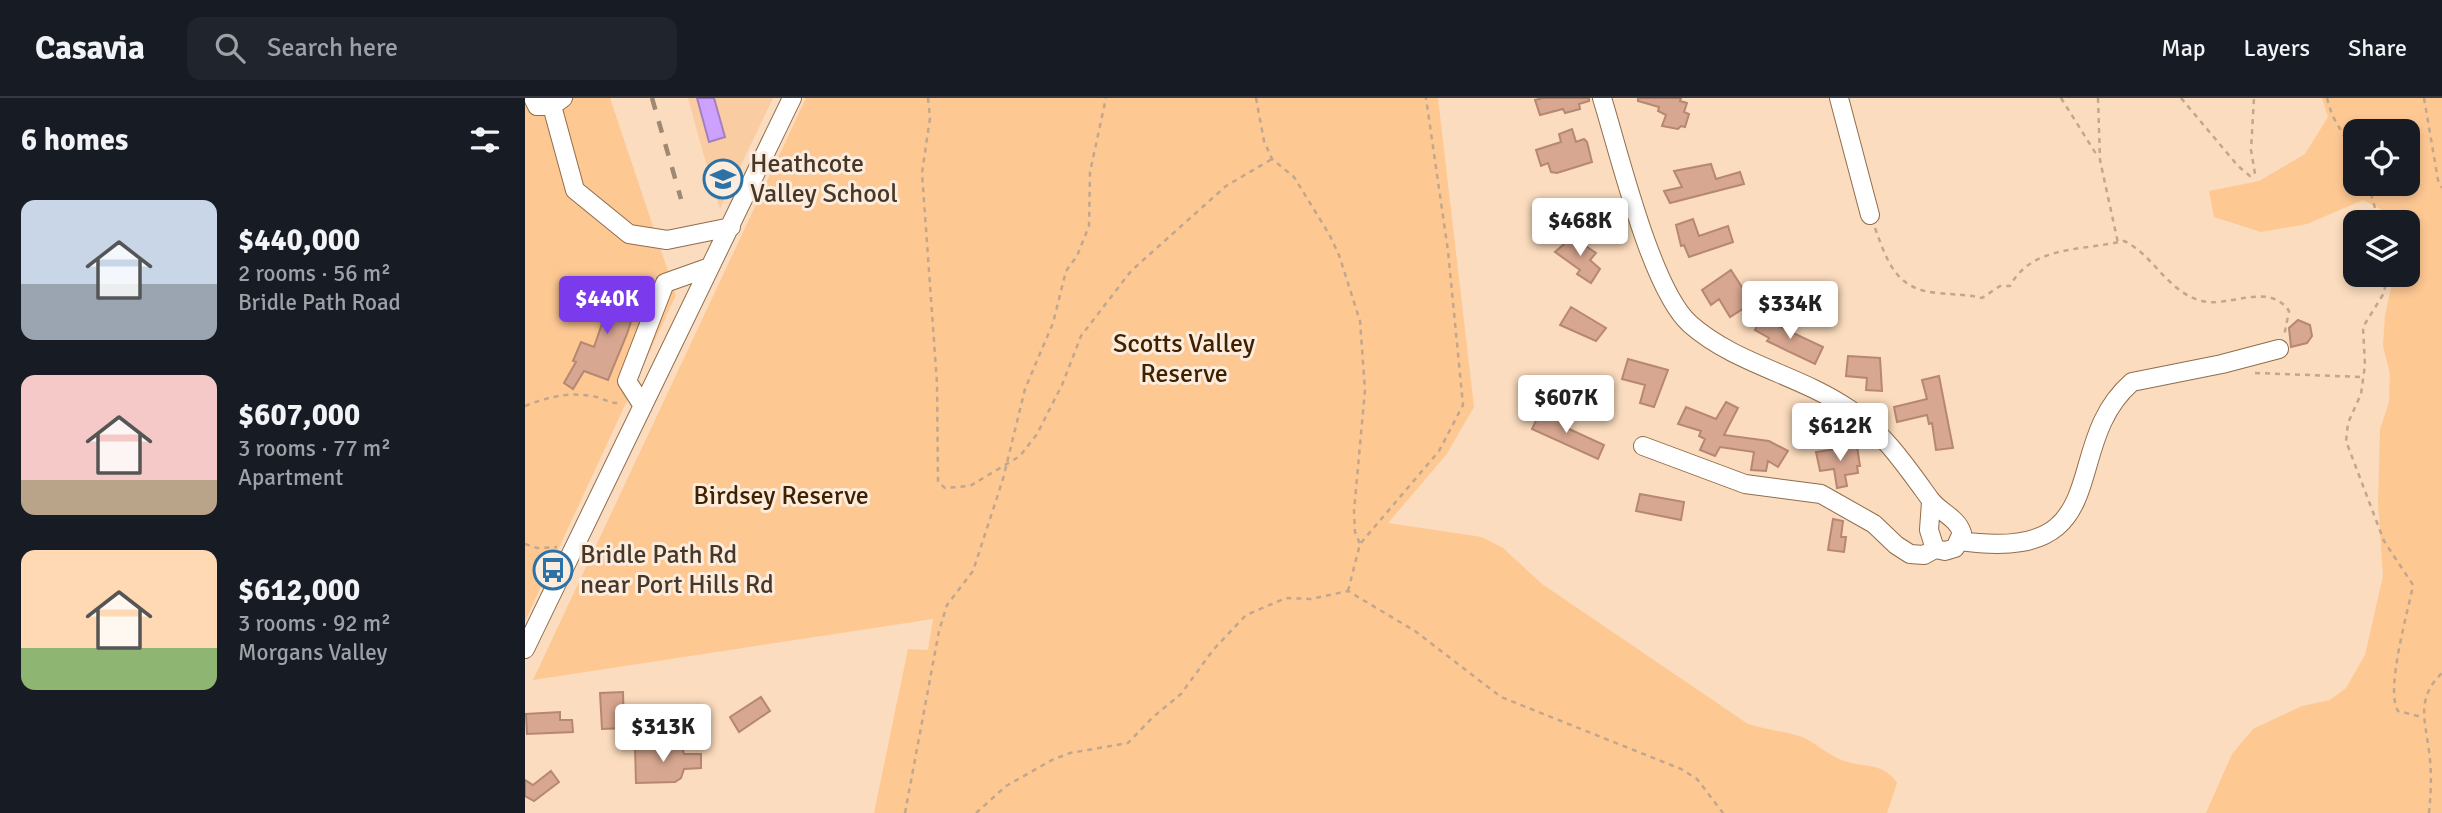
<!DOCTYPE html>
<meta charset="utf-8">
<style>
body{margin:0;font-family:Signika,sans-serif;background:#20242c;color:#f1f3f6;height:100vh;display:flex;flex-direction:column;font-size:26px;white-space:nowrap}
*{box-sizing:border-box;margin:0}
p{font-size:23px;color:#9ea1a6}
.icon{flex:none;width:38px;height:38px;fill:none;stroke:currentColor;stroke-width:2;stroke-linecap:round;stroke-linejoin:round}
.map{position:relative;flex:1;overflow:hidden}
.side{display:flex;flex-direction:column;background:#171b24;width:525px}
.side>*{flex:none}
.fabs{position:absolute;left:1818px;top:21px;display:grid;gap:14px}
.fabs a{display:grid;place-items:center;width:77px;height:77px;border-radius:14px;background:#171b24;box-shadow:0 4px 10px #0003;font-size:35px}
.price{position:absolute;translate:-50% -60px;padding:0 16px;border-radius:7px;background:#fff;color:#222;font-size:23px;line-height:46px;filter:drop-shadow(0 2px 4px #0008)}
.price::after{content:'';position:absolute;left:50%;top:42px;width:21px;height:16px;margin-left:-10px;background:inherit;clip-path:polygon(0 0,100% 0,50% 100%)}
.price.on{background:#7c3aed;color:#fff}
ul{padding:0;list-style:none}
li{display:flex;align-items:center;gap:21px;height:175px;padding:0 21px}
li span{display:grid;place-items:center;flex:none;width:196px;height:140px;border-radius:14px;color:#555}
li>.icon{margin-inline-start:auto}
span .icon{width:84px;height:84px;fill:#fffc;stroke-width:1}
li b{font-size:30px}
h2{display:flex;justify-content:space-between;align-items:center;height:84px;padding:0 21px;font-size:30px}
header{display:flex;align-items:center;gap:42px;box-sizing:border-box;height:98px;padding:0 35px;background:#171b24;border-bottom:2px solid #363941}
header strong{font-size:33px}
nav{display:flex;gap:38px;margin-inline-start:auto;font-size:24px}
.search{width:490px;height:63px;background:#20242c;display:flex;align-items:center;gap:18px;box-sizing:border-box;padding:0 24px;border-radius:14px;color:#9ea1a6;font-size:26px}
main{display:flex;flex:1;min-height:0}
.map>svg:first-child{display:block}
</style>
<header>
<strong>Casavia</strong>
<div class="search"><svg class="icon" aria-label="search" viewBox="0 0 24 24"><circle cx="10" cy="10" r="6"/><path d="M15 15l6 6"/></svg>Search here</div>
<nav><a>Map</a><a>Layers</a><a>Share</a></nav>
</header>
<main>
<section class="side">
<h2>6 homes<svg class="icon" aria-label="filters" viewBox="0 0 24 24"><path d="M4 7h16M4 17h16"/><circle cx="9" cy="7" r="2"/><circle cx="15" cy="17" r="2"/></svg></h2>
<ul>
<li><span style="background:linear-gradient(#c9d6e8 60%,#9aa5b1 0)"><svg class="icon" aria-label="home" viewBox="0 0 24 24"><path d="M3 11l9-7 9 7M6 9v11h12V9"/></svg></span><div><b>$440,000</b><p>2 rooms · 56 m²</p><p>Bridle Path Road</p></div></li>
<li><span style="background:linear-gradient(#f6c9c9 75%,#b9a48a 0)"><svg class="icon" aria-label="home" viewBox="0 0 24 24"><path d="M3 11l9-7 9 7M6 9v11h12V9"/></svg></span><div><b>$607,000</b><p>3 rooms · 77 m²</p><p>Apartment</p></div></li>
<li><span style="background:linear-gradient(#ffd9b3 70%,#8fb573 0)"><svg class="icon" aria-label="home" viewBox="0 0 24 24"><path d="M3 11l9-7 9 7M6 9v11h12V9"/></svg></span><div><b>$612,000</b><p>3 rooms · 92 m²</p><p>Morgans Valley</p></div></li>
</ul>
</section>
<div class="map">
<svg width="1917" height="715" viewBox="0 0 1917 715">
<rect width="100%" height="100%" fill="#fbdcbe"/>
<path fill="#f9cca2" d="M 163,0 L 248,0 L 195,111 L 177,51 Z"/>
<path fill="#fec893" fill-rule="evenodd" d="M 0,0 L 85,0 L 151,197 L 0,523 Z
M 281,0 L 913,0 L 949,309 L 921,357 L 863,425 L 957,439 L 978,450 L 1017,486 L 1223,626 C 1239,631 1255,633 1271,637 C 1289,642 1301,657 1319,663 C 1339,670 1359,664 1372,685 L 1362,715 L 349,715 L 383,551 L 403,552 L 408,521 L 8,582 Z
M 1797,0 L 1917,0 L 1917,715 L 1681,715 L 1707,656 L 1728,631 L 1777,608 L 1805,602 L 1821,590 L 1840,557 L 1858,478 L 1853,406 L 1855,331 L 1864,304 L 1865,276 L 1858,248 L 1860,217 L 1869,177 L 1883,177 L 1883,124 L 1861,124 L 1857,112 L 1838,102 L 1782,126 L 1736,134 L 1689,119 L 1684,93 L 1734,83 L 1780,56 L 1803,19 ZM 1830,33 L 1883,33 L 1883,86 L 1830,86 Z"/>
<path fill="#cda1fe" stroke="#a481be" stroke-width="2" d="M 172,0 L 189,0 L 200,39 L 184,44 Z"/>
<path fill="#d8a791" stroke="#b68772" stroke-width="2" d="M 1018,0 L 1064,0 L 1064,3 L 1054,6 L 1055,11 L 1040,15 L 1038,11 L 1015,17 L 1010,2 Z
M 1113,0 L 1156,0 L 1155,3 L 1162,5 L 1159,14 L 1164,16 L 1160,29 L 1156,28 L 1153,31 L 1137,28 L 1141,17 L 1133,13 L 1134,9 L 1113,3 Z
M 1047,31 L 1051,44 L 1059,41 L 1062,44 L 1067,64 L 1032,75 L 1026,74 L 1023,65 L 1016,68 L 1011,52 L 1036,44 L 1034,36 Z
M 1186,66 L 1191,81 L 1215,74 L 1219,86 L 1145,105 L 1139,93 L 1157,89 L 1149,73 Z
M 1168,121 L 1174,138 L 1203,128 L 1208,144 L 1164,159 L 1159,147 L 1156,148 L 1151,127 Z
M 1047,139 L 1071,155 L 1065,162 L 1075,171 L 1066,185 L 1052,176 L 1055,172 L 1030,154 Z
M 1206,172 L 1227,205 L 1205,219 L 1194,201 L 1186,207 L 1177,192 Z
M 92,182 L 117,189 L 102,236 L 83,282 L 59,273 L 48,291 L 39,285 L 51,264 L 48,263 L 56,244 L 69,249 Z
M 1046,209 L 1081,230 L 1071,243 L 1035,227 Z
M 1236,220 L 1298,249 L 1290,266 L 1242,243 L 1244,240 L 1230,232 Z
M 1773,222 L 1785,227 L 1787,238 L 1782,245 L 1766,249 L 1764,230 Z
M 1323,258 L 1355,260 L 1357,293 L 1341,292 L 1342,280 L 1321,278 Z
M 1103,261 L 1143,272 L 1129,309 L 1115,305 L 1120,287 L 1097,281 Z
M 1414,278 L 1428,350 L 1411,352 L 1407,325 L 1404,326 L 1402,317 L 1372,324 L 1369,309 L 1402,301 L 1397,282 Z
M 1201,304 L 1213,310 L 1199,337 L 1244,343 L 1263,353 L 1253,369 L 1243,363 L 1241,373 L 1226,372 L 1229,354 L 1195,349 L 1190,358 L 1175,352 L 1180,341 L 1174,338 L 1176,333 L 1153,326 L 1161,309 L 1191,321 Z
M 1016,312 L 1045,326 L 1042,330 L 1079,347 L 1073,361 L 1007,331 Z
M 1332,348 L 1335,368 L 1332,368 L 1333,375 L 1320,377 L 1322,388 L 1312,390 L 1309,371 L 1295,373 L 1291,354 Z
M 1115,396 L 1159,404 L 1156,422 L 1111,413 Z
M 1308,421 L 1318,423 L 1316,439 L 1321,439 L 1319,454 L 1303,452 Z
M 98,594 L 99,630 L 77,631 L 75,595 Z
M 236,599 L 245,613 L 214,634 L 205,619 Z
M 35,614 L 35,622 L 47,622 L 48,634 L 2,636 L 1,616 Z
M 157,648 L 159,656 L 176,656 L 176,670 L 159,671 L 156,680 L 150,684 L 111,685 L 110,649 Z
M 26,673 L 34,684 L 9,703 L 0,698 L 0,682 L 8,687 Z"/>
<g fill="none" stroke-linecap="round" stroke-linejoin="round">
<defs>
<path id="minor" d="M 8,0 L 12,8 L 27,8 L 38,0
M 1077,0 C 1094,54 1126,191 1165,226 C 1210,266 1275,277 1324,311 C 1358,334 1381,368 1405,401 C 1414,414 1432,419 1437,435 L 1430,450 L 1420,453 L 1410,451 L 1404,432 L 1406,404
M 1314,0 L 1345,117
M 27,8 L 50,92 L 104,136 L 142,142 L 206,129
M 118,308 L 102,283 L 140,185 L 185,169
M 1118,348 L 1220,386 L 1296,396 L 1349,426 L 1371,447 L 1385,456 L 1399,457 L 1410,451
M 1435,443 C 1596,466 1532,349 1607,284 L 1697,266 L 1754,251
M 0,551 L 267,0"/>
</defs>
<use href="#minor" stroke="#906d4b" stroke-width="20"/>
<path stroke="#c0a78e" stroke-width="2.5" stroke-dasharray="5 5" stroke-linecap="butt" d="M 403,0 L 405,20 L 397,75 L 412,285 L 413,384 L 420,390 L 445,388 L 495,358 L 512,336 L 537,287 L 556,238 L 606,173 L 701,88 L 747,61
M 731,0 L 739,43 L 747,61 L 769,79 L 804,136 L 814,157 L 835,223 L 840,292 L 829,413 L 830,434 L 835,446
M 1536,0 L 1573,59
M 1573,0 L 1575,62 L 1593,145
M 1656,0 L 1713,68 L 1725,78 L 1730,76 L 1726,52 L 1729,0
M 1802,0 L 1807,17 L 1830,57
M 1899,0 L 1913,82 L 1917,90
M 1843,86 L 1854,124
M 1350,130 C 1363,166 1372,192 1413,195 C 1429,197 1441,196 1457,200 L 1475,188 L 1485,188 C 1507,147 1557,153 1599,143 C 1629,157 1642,194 1677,203 C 1705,210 1744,183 1764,213 L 1759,238
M 1862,177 L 1859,195 L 1838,229 L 1840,267 L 1836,296 L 1823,325 L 1821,343 L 1859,443 L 1888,487 C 1883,514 1860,592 1873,613 L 1897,619
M 1730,275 L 1838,279
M 0,308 C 23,299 42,294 67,298 C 77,299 84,306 94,305
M 0,446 L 12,450 L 32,449
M 823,493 L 835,446 L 914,353 L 938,307 L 923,153 L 901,0
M 380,715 L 414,533 L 422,507 L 448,473 L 478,381 L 500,291 L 528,225 L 541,173 L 552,158 L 564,128 L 565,74 L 581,0
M 451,715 L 481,688 L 527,662 L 545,655 L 603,645 L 628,619 L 656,596 L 688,552 L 721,517 L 761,500 L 786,501 L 823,493 L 890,533 L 976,599 L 1156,671 L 1172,681 L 1198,715
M 1904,715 C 1906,695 1907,673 1904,653 C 1900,622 1891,600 1917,575"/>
<use href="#minor" stroke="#fff" stroke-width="18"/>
<path stroke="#9f8972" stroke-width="4.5" stroke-dasharray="12 12" stroke-linecap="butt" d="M 127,0 L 156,101"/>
</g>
<defs>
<symbol id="school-ring" viewBox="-11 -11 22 22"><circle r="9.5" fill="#fcecdd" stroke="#2d72a7" stroke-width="1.5"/><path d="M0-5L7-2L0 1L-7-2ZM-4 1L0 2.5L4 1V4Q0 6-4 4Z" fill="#2d72a7"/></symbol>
<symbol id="bus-ring" viewBox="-11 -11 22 22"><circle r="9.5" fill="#fcecdd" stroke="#2d72a7" stroke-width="1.5"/><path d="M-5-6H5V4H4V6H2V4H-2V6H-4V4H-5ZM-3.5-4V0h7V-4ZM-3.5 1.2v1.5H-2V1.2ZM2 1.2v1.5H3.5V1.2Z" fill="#2d72a7"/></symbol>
</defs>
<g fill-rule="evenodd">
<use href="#school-ring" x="176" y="59" width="44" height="44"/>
<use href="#bus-ring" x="6" y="450" width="44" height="44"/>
</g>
<g text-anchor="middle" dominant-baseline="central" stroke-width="6" stroke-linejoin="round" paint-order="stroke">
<g font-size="26" fill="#463728" stroke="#fcecdd" text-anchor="start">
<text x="225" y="66">Heathcote<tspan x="225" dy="30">Valley School</tspan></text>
<text x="55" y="457">Bridle Path Rd<tspan x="55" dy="30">near Port Hills Rd</tspan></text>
</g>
<g font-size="26" fill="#3f2100" stroke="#fcecdd">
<text x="659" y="246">Scotts Valley<tspan x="659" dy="30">Reserve</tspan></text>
<text x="256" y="398">Birdsey Reserve</text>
</g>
</g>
</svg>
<div class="fabs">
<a><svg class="icon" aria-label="locate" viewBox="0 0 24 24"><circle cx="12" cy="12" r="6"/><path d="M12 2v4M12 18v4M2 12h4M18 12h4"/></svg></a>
<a><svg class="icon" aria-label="layers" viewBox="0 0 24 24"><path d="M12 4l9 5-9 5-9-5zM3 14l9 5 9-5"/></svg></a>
</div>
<b class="price" style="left:1055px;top:160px">$468K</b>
<b class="price on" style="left:82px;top:238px">$440K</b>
<b class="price" style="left:1265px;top:243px">$334K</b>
<b class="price" style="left:1041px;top:337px">$607K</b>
<b class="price" style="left:1315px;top:365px">$612K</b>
<b class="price" style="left:138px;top:666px">$313K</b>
</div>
</main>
